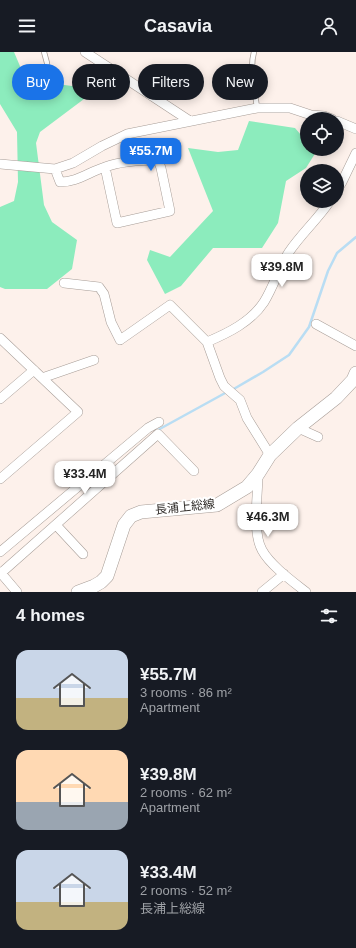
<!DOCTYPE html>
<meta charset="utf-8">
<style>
body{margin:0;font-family:Arial,"Noto Sans JP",sans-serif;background:#242831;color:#f1f3f6;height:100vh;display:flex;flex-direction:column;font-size:15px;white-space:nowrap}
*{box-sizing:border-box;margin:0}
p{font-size:13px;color:#9ea1a6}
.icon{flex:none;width:22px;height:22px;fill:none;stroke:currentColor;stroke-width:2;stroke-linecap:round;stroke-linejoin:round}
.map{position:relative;height:540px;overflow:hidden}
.side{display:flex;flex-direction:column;background:#171b24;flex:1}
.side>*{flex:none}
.hud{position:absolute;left:12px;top:12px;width:332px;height:36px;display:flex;gap:8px}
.controls{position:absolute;left:300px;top:60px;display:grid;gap:8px}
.controls a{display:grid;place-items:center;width:44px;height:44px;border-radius:50%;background:#171b24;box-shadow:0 2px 10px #0003;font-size:20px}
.price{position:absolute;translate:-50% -34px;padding:0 9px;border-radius:8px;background:#fff;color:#222;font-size:13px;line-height:26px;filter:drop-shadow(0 1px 2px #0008)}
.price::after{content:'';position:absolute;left:50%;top:24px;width:12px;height:9px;margin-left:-6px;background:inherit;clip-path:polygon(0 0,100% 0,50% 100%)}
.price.selected{background:#1a73e8;color:#fff}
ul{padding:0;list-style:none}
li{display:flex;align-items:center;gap:12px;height:100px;padding:0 16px}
li span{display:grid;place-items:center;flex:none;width:112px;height:80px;border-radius:12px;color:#555}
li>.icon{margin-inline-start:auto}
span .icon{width:48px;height:48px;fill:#fffc;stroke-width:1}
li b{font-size:17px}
h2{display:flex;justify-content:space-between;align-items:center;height:48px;padding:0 16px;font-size:17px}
.pill{padding:0 14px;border-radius:18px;background:#171b24;box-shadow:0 2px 10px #0003;font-size:14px;line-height:36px}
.pill.selected{background:#1a73e8;color:#fff}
header{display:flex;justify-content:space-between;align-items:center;height:52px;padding:0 16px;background:#171b24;font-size:18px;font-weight:600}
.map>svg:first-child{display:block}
</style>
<header><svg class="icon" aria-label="menu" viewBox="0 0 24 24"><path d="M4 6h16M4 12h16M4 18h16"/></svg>Casavia<svg class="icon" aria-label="person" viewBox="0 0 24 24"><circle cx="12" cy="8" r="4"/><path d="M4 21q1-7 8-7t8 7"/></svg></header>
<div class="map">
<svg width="356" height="540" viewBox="0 0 356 540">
<rect width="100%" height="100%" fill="#fdf1eb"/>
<path fill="#8cecbd" d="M 0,0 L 14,0 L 25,26 L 43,30 L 79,35 L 84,47 L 40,80 L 36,91 L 44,153 L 52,170 L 77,188 L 72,217 L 47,237 L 5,237 L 0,235 L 0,155 L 14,149 L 18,130 L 17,80 L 0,52 Z
M 249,69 L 295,76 L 307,90 L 307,97 L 313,97 L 316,100 L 306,116 L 286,129 L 278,171 L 262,196 L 213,196 L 181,234 L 165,242 L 147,208 L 150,198 L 170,205 L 213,159 L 188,96 L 218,100 L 238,98 Z"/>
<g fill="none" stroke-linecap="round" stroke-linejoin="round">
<path stroke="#b9ddf3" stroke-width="2.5" d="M 232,338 L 263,320 L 289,303 L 309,275 L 328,219 L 337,201 L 356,185
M 156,379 L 227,340"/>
<defs>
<path id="service" d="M 44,0 L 47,11
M 254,0 C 249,17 255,38 257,56"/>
<path id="minor" d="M 85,0 L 190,69
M 337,69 L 356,77
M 0,112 L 55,117 L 73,111 L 102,94 L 127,82 L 257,56 L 290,56 L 311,63 L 324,64 L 332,67
M 55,117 L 60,130 C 77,130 89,120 105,115 C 122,109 140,108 158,108 L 161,116 L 170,159 L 117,171 L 105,115
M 337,138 L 342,130 L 356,101
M 64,231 L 99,235 L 104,242 L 111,270 L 120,288 L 170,253 L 207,290 L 220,326 L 224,334 L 240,348 L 247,366 L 270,403
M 316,272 L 356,294
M 0,286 L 78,360 L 0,427
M 207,290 C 228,281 251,270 264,250 C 274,234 279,215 289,200 C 301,182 318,167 330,149
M 42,326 L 94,308
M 0,347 L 34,318
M 298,376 L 318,385
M 258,422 C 258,443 252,480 262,498 C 270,513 292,529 306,540
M 56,473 L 83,502
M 0,500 L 148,376 L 159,370
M 0,520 L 17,540
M 0,522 L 158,382 L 194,419
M 262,540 L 284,522"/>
<path id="secondary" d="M 78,540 L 94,534 L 101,530 L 107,524 L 124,473 L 131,464 L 141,460 L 217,453 L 247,435 L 258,422 L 270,403 L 298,376 L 336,346 L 353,328 L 356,321"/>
</defs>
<use href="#service" stroke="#a79d97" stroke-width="6"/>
<use href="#minor" stroke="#a79d97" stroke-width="10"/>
<use href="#secondary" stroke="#a79d97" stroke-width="14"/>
<use href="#service" stroke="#fff" stroke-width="4.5"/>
<use href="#minor" stroke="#fff" stroke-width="9"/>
<use href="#secondary" stroke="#fff" stroke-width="13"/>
</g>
<g text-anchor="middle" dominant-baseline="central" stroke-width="4" stroke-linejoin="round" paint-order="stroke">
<g font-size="12" fill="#2f2b28" stroke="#fff">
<text transform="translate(185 455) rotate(-6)">長浦上総線</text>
</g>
</g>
</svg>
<div class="controls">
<a><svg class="icon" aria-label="locate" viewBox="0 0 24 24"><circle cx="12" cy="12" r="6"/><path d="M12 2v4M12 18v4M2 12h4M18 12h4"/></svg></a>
<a><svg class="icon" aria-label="layers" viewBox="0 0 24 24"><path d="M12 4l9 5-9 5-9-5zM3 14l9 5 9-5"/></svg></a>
</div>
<b class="price selected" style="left:151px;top:120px">¥55.7M</b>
<b class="price" style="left:282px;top:236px">¥39.8M</b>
<b class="price" style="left:85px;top:443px">¥33.4M</b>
<b class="price" style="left:268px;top:486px">¥46.3M</b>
<div class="hud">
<a class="pill selected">Buy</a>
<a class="pill">Rent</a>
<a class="pill">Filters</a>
<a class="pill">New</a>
</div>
</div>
<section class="side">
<h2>4 homes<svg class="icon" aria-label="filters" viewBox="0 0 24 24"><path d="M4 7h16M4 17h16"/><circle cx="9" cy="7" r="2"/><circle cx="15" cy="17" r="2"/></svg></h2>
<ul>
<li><span style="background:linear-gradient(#c9d6e8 60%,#c2b280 0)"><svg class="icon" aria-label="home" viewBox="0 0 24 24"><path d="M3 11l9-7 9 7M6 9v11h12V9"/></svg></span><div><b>¥55.7M</b><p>3 rooms · 86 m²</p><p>Apartment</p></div></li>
<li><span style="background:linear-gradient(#ffd9b3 65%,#9aa5b1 0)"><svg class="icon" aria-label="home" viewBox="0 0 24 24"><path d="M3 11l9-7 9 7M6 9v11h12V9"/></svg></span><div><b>¥39.8M</b><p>2 rooms · 62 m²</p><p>Apartment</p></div></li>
<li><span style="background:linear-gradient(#c9d6e8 65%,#c2b280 0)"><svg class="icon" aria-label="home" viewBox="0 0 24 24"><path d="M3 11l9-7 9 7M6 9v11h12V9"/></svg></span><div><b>¥33.4M</b><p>2 rooms · 52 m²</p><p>長浦上総線</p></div></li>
</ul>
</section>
